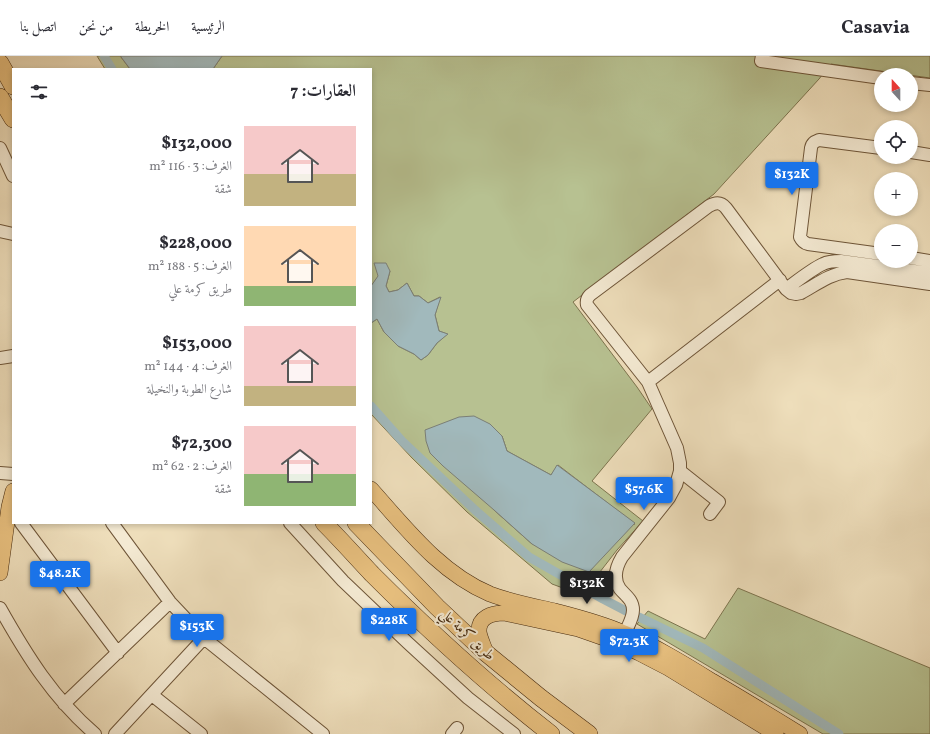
<!DOCTYPE html>
<html lang="ar">
<meta charset="utf-8">
<style>
body{margin:0;font-family:Vollkorn,Amiri,serif;background:#f2f2f3;color:#2b2b33;direction:rtl;height:100vh;display:flex;flex-direction:column;font-size:15px;white-space:nowrap}
*{box-sizing:border-box;margin:0}
p{font-size:13px;color:#7c7c81}
.icon{flex:none;width:22px;height:22px;fill:none;stroke:currentColor;stroke-width:2;stroke-linecap:round;stroke-linejoin:round}
.map{position:relative;flex:1;overflow:hidden;direction:ltr}
.side{position:absolute;left:12px;top:12px;width:360px;height:456px;display:flex;flex-direction:column;background:#fff;border-radius:0px;box-shadow:0 2px 6px #0003;direction:rtl}
.side>*{flex:none}
.needle{width:26px;rotate:339deg}
.controls{position:absolute;left:874px;top:12px;display:grid;gap:8px}
.controls a{display:grid;place-items:center;width:44px;height:44px;border-radius:50%;background:#fff;box-shadow:0 2px 6px #0003;font-size:20px}
.price{position:absolute;translate:-50% -34px;padding:0 9px;border-radius:4px;background:#1a73e8;color:#fff;font-size:13px;line-height:26px;filter:drop-shadow(0 1px 2px #0008)}
.price::after{content:'';position:absolute;left:50%;top:24px;width:12px;height:9px;margin-left:-6px;background:inherit;clip-path:polygon(0 0,100% 0,50% 100%)}
.price.on{background:#222;color:#fff}
ul{padding:0;list-style:none}
li{display:flex;align-items:center;gap:12px;height:100px;padding:0 16px}
li span{display:grid;place-items:center;flex:none;width:112px;height:80px;border-radius:0px;color:#555}
li>.icon{margin-inline-start:auto}
span .icon{width:48px;height:48px;fill:#fffc;stroke-width:1}
li b{font-size:17px}
h2{display:flex;justify-content:space-between;align-items:center;height:48px;padding:0 16px;font-size:17px}
header{display:flex;align-items:center;gap:24px;box-sizing:border-box;height:56px;padding:0 20px;background:#fff;border-bottom:1px solid #e1e1e2}
header strong{font-size:19px}
nav{display:flex;gap:22px;margin-inline-start:auto;font-size:14px}
.map>svg:first-child{display:block}
</style>
<header>
<strong>Casavia</strong>
<nav><a>الرئيسية</a><a>الخريطة</a><a>من نحن</a><a>اتصل بنا</a></nav>
</header>
<div class="map">
<svg width="930" height="678" viewBox="0 0 930 678">
<rect width="100%" height="100%" fill="#eedebb"/>
<filter id="stains"><feTurbulence type="fractalNoise" baseFrequency=".005" numOctaves="4"/><feColorMatrix values="0 0 0 0 .2 0 0 0 0 .09 0 0 0 0 .02 0 0 0 .5 -.17"/></filter>
<radialGradient id="worn" r=".72"><stop offset=".6" stop-color="#630" stop-opacity="0"/><stop offset="1" stop-color="#630" stop-opacity=".3"/></radialGradient>
<path fill="#b7c191" stroke="#7d744e" fill-rule="evenodd" d="M 97,0 L 121,0 L 121,1 L 130,13 L 105,13 Z
M 222,0 L 930,0 L 930,22 L 831,8 L 819,23 L 714,138 L 573,246 L 637,331 L 652,353 L 592,425 L 643,465 L 617,494 L 582,539 L 552,528 L 467,456 L 412,402 L 371,358 L 371,267 L 377,263 L 384,276 L 398,290 L 414,298 L 421,304 L 428,299 L 437,287 L 447,278 L 439,275 L 435,259 L 440,241 L 428,247 L 419,240 L 414,240 L 407,227 L 398,234 L 389,236 L 386,230 L 390,215 L 378,221 L 371,230 L 371,13 L 213,13 ZM 502,380 L 507,395 L 551,419 L 558,409 L 635,468 L 532,488 L 494,454 Z
M 738,532 L 930,612 L 930,678 L 823,678 L 637,568 L 648,555 L 705,583 Z"/>
<path fill="#a1b9bc" stroke="#7b7f76" d="M 121,0 L 222,0 L 213,13 L 130,13 L 121,1 Z
M 374,207 L 386,207 L 390,215 L 386,230 L 389,236 L 398,234 L 407,227 L 414,240 L 419,240 L 428,247 L 441,241 L 435,259 L 439,275 L 448,278 L 437,287 L 428,299 L 421,304 L 414,298 L 398,290 L 384,276 L 377,263 L 371,267 L 371,230 L 378,220 Z
M 474,360 L 490,368 L 502,380 L 507,395 L 551,419 L 557,409 L 635,467 L 589,516 L 562,506 L 532,488 L 494,454 L 443,410 L 430,397 L 426,385 L 425,374 L 459,361 Z"/>
<g fill="none" stroke-linecap="round" stroke-linejoin="round">
<path stroke="#a1b9bc" stroke-width="9" d="M 104,0 L 112,13
M 371,350 L 402,385 L 475,454 L 529,501 L 603,543 L 626,555
M 639,561 L 703,592 L 839,678"/>
<defs>
<path id="minor" d="M 762,0 L 761,5 L 881,22
M 911,27 L 930,29
M 0,92 L 13,120
M 881,92 L 819,84 C 814,86 812,87 811,92 L 800,181 C 802,185 804,187 808,188 L 881,198
M 911,96 L 930,99
M 0,175 L 13,178
M 911,202 L 930,205
M 780,224 L 648,326 L 587,249 C 586,244 587,242 590,239 L 709,150 C 716,146 721,146 726,152 L 786,233 L 791,237 L 796,238 L 801,237 C 816,229 829,218 847,216 L 930,228
M 786,233 C 797,225 812,213 823,208 C 829,205 835,205 841,205 L 930,217
M 0,302 L 13,300
M 680,415 L 719,446 L 710,458
M 0,417 L 13,418
M 21,467 L 118,597
M 112,467 L 170,546 L 204,582 L 323,678
M 290,467 L 343,525 L 408,587 L 468,642 L 514,678
M 0,552 C 27,600 53,642 95,678
M 625,577 C 628,570 633,562 633,554 C 633,544 626,540 620,533 C 613,523 616,511 622,501 L 669,442 L 676,429 L 680,415 L 680,407 L 677,392 L 648,326
M 152,639 L 201,678
M 64,648 L 170,546
M 115,678 L 204,582
M 452,678 L 457,672"/>
<path id="major" d="M 371,433 C 406,472 440,517 490,538 C 511,546 533,550 555,555 C 578,561 602,567 624,577 C 655,590 683,607 712,625 C 741,642 771,660 800,678
M 0,517 L 9,451 L 13,435
M 486,597 C 484,590 480,583 479,576 C 478,561 492,557 504,557 L 578,573 L 618,587 L 639,597 L 668,612 L 776,678"/>
<path id="highway" d="M 0,7 L 13,30
M 0,41 L 13,63
M 324,467 C 341,484 356,501 372,518 C 429,575 488,629 551,678
M 356,467 L 437,551 L 486,597 L 541,642 L 589,678"/>
</defs>
<use href="#minor" stroke="#6e5538" stroke-width="14"/>
<use href="#major" stroke="#43270c" stroke-width="16"/>
<use href="#highway" stroke="#43270c" stroke-width="18"/>
<use href="#minor" stroke="#f4ead3" stroke-width="12"/>
<use href="#major" stroke="#e7bf7e" stroke-width="15"/>
<use href="#highway" stroke="#e7bf7e" stroke-width="17"/>
</g>
<g text-anchor="middle" dominant-baseline="central" stroke-width="4" stroke-linejoin="round" paint-order="stroke">
<g font-size="14" fill="#43270c" stroke="#f4ead3">
<text transform="translate(467 579) rotate(43)">طريق كرمة علي</text>
</g>
</g>
<rect width="100%" height="100%" filter="url(#stains)"/>
<rect width="100%" height="100%" fill="url(#worn)"/>
</svg>
<div class="controls">
<a><svg class="needle" viewBox="-14 -14 28 28"><path d="M0-13l5 13h-10z" fill="#e53935"/><path d="M0 13l5-13h-10z" fill="#7c7c81"/></svg></a>
<a><svg class="icon" aria-label="locate" viewBox="0 0 24 24"><circle cx="12" cy="12" r="6"/><path d="M12 2v4M12 18v4M2 12h4M18 12h4"/></svg></a>
<a>+</a>
<a>−</a>
</div>
<b class="price" style="left:792px;top:140px">$132K</b>
<b class="price" style="left:644px;top:455px">$57.6K</b>
<b class="price" style="left:60px;top:539px">$48.2K</b>
<b class="price on" style="left:587px;top:549px">$132K</b>
<b class="price" style="left:389px;top:586px">$228K</b>
<b class="price" style="left:197px;top:592px">$153K</b>
<b class="price" style="left:629px;top:607px">$72.3K</b>
<section class="side">
<h2>العقارات: 7<svg class="icon" aria-label="filters" viewBox="0 0 24 24"><path d="M4 7h16M4 17h16"/><circle cx="9" cy="7" r="2"/><circle cx="15" cy="17" r="2"/></svg></h2>
<ul>
<li><span style="background:linear-gradient(#f6c9c9 60%,#c2b280 0)"><svg class="icon" aria-label="home" viewBox="0 0 24 24"><path d="M3 11l9-7 9 7M6 9v11h12V9"/></svg></span><div><b>$132,000</b><p>الغرف: 3 · 116 m²</p><p>شقة</p></div></li>
<li><span style="background:linear-gradient(#ffd9b3 75%,#8fb573 0)"><svg class="icon" aria-label="home" viewBox="0 0 24 24"><path d="M3 11l9-7 9 7M6 9v11h12V9"/></svg></span><div><b>$228,000</b><p>الغرف: 5 · 188 m²</p><p>طريق كرمة علي</p></div></li>
<li><span style="background:linear-gradient(#f6c9c9 75%,#c2b280 0)"><svg class="icon" aria-label="home" viewBox="0 0 24 24"><path d="M3 11l9-7 9 7M6 9v11h12V9"/></svg></span><div><b>$153,000</b><p>الغرف: 4 · 144 m²</p><p>شارع الطوبة والنخيلة</p></div></li>
<li><span style="background:linear-gradient(#f6c9c9 60%,#8fb573 0)"><svg class="icon" aria-label="home" viewBox="0 0 24 24"><path d="M3 11l9-7 9 7M6 9v11h12V9"/></svg></span><div><b>$72,300</b><p>الغرف: 2 · 62 m²</p><p>شقة</p></div></li>
</ul>
</section>
</div>
